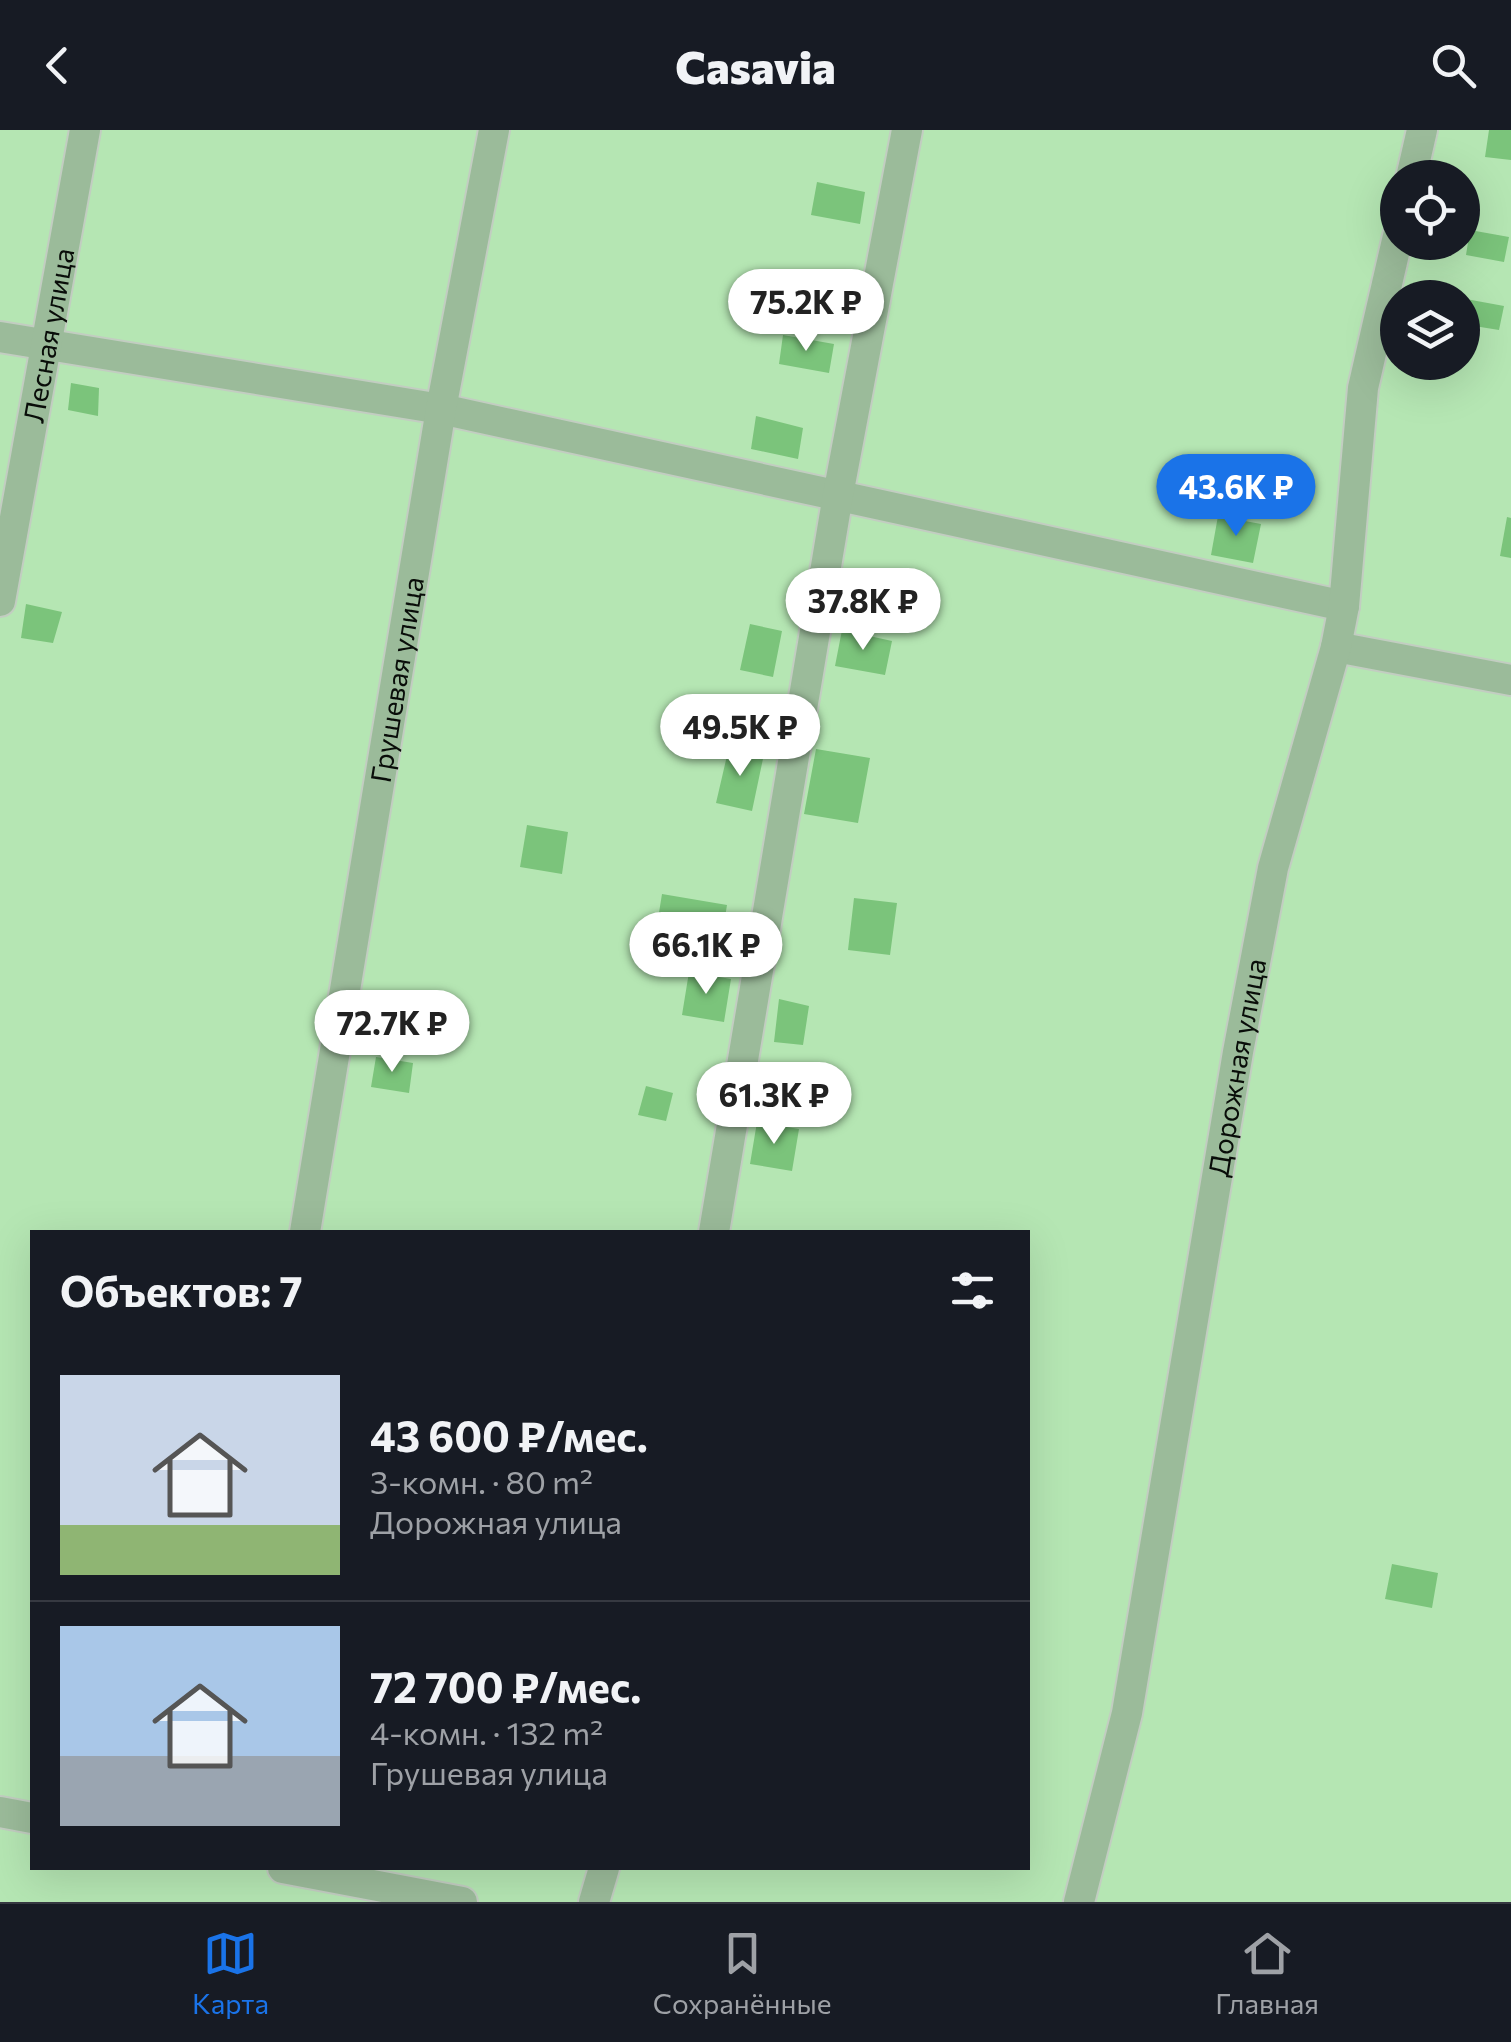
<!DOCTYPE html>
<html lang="ru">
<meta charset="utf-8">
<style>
body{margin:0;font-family:Commissioner,sans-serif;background:#242831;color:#f1f3f6;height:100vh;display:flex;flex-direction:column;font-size:38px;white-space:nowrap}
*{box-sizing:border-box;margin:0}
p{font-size:32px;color:#9ea1a6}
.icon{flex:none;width:55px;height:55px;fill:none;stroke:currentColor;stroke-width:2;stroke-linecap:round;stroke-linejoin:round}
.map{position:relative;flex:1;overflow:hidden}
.drawer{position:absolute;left:30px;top:1100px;width:1000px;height:640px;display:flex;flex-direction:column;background:#171b24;border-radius:0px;box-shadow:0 10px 40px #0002}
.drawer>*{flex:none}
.tools{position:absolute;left:1380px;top:30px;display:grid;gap:20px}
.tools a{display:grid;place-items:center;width:100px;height:100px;border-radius:50%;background:#171b24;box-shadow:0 10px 40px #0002;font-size:50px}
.price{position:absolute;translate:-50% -85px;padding:0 22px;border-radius:35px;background:#fff;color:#222;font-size:32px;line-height:65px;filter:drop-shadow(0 2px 5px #0008)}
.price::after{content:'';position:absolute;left:50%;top:60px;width:30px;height:22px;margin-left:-15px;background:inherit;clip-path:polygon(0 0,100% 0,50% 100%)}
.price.on{background:#1a73e8;color:#fff}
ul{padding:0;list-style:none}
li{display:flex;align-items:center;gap:30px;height:250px;padding:0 30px}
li+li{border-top:2px solid #363941}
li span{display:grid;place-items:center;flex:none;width:280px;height:200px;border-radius:0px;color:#555}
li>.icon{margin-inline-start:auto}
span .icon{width:120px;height:120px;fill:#fffc;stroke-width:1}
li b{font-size:42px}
h2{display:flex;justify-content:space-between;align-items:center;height:120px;padding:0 30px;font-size:42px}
header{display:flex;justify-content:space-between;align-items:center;height:130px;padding:0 30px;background:#171b24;font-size:45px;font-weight:800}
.menu{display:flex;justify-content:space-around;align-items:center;height:140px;border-top:2px solid #363941;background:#171b24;font-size:28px;color:#9ea1a6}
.menu a{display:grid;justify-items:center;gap:5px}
.menu .on{color:#1a73e8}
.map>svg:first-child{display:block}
</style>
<header><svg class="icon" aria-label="back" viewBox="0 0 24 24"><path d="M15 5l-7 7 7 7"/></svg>Casavia<svg class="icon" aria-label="search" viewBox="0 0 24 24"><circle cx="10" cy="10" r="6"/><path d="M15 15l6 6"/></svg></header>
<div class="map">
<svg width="1511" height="1772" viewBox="0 0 1511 1772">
<rect width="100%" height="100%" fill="#e5f2e4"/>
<path fill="#b5e6b3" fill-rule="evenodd" d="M 0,0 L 1511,0 L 1511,1772 L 0,1772 ZM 1398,48 L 1462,48 L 1462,112 L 1398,112 ZM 1398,168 L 1462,168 L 1462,232 L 1398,232 ZM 32,1102 L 1028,1102 L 1028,1738 L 32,1738 Z"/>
<path fill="#7bc47b" d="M 1489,0 L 1511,0 L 1511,30 L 1485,27 Z
M 817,52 L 865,62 L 860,94 L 811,85 Z
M 1470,100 L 1509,107 L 1504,132 L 1466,125 Z
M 1466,169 L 1504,176 L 1499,200 L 1462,194 Z
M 783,205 L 834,214 L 829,243 L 779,234 Z
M 71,253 L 99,258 L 98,286 L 68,280 Z
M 756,286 L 803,298 L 798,329 L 751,319 Z
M 1218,386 L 1261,394 L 1253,433 L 1211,425 Z
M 1507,387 L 1511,388 L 1511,428 L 1500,426 Z
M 860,451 L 907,461 L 900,493 L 854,483 Z
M 26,474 L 62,482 L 53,513 L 21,508 Z
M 750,494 L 782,501 L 773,547 L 740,540 Z
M 842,500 L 892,511 L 885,545 L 835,536 Z
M 729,617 L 764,624 L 752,681 L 716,673 Z
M 816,619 L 870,628 L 858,693 L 804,684 Z
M 527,695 L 568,702 L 562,744 L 520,737 Z
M 662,764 L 727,775 L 721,812 L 656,801 Z
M 854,768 L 897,773 L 890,825 L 848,820 Z
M 689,842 L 731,849 L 724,892 L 682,885 Z
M 779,869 L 809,876 L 803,915 L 774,912 Z
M 376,927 L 413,933 L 409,963 L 371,957 Z
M 646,956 L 673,963 L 666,991 L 638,985 Z
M 757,992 L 799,999 L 792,1041 L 750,1034 Z
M 1392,1434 L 1438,1443 L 1432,1478 L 1385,1469 Z"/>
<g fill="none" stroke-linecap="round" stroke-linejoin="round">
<defs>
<g id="minor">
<path d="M 1411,48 L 1422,0"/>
<path d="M 0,207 L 441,279 L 1344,476"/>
<path id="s1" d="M 0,471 L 85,0"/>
<path d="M 1336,517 L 1511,550"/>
<path id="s2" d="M 305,1102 L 441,279 L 494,0"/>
<path d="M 714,1102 L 838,365 L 907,0"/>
<path d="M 0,1682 L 32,1688"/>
<path d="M 283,1738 L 462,1772"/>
<path d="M 594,1772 L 604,1738"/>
<path id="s3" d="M 1079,1772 L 1127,1583 L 1238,922 L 1273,738 L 1336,517 L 1344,476 L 1363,258 L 1398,106"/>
</g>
</defs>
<use href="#minor" stroke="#c2cdc1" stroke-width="34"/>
<use href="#minor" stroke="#9bbb9a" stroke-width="30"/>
</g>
<g text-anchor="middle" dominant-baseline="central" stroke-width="8" stroke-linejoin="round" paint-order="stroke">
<g font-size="28" fill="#090d09" stroke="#fff">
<text stroke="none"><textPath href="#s1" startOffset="270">Лесная улица</textPath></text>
<text stroke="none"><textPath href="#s2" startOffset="560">Грушевая улица</textPath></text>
<text stroke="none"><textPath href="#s3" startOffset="850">Дорожная улица</textPath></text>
</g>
</g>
</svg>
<div class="tools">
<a><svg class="icon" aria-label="locate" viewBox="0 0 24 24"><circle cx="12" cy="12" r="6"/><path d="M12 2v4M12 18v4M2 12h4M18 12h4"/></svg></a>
<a><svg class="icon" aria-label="layers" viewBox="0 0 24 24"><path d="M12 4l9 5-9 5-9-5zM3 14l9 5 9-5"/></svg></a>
</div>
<b class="price" style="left:806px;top:224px">75.2K ₽</b>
<b class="price on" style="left:1236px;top:409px">43.6K ₽</b>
<b class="price" style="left:863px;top:523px">37.8K ₽</b>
<b class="price" style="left:740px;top:649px">49.5K ₽</b>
<b class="price" style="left:706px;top:867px">66.1K ₽</b>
<b class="price" style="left:392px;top:945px">72.7K ₽</b>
<b class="price" style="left:774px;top:1017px">61.3K ₽</b>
<section class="drawer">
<h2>Объектов: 7<svg class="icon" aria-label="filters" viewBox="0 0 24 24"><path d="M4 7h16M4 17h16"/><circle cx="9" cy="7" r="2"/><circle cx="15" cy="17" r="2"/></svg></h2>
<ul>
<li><span style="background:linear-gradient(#c9d6e8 75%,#8fb573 0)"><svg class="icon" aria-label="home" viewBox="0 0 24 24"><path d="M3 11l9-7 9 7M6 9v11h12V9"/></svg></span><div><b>43 600 ₽/мес.</b><p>3-комн. · 80 m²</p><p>Дорожная улица</p></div></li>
<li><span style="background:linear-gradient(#a9c7e8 65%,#9aa5b1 0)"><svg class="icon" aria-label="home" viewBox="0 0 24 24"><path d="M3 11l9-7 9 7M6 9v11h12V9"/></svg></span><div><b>72 700 ₽/мес.</b><p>4-комн. · 132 m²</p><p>Грушевая улица</p></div></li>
</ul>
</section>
</div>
<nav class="menu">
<a class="on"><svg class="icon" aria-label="map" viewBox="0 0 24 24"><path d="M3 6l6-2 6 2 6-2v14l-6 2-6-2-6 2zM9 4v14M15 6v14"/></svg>Карта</a>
<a><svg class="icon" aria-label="saved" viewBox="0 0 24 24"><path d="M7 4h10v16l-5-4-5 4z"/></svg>Сохранённые</a>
<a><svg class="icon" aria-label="home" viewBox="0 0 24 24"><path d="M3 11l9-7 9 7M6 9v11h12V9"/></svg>Главная</a>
</nav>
